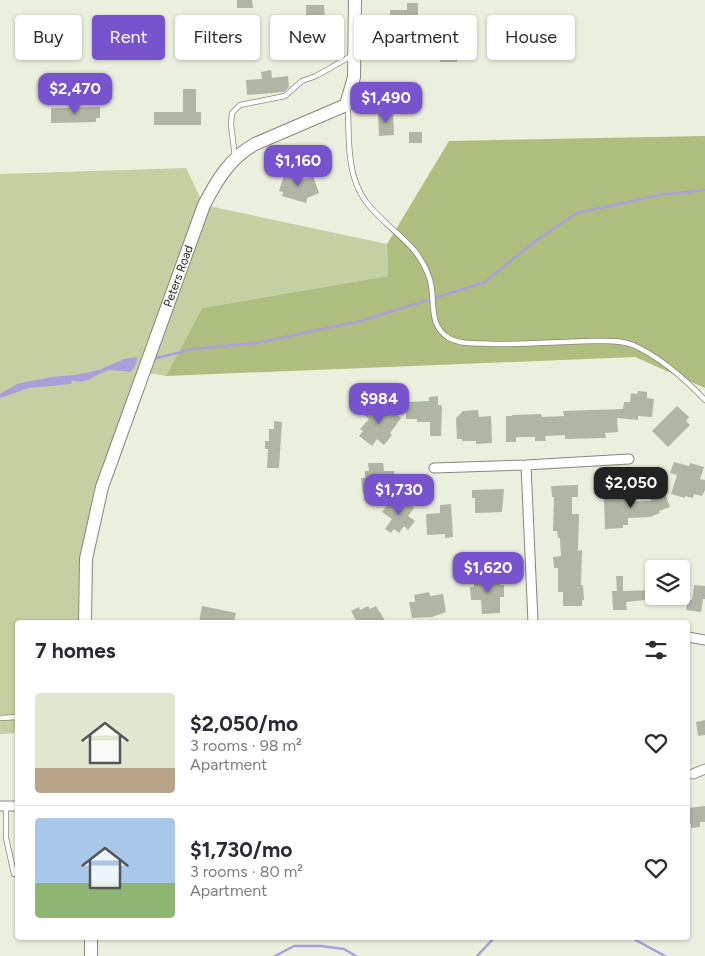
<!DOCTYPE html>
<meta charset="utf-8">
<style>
body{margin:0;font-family:Figtree,sans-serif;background:#f7f7f7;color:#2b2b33;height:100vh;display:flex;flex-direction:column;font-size:19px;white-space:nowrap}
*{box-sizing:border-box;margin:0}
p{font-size:16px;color:#7c7c81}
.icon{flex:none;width:28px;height:28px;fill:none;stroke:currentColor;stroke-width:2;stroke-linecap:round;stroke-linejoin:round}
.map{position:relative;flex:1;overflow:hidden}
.details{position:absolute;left:15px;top:620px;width:675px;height:320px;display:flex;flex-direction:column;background:#fff;border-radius:5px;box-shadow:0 1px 4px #0004}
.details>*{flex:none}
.top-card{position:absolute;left:15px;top:15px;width:675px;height:45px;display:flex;gap:10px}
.buttons{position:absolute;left:645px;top:560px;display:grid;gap:10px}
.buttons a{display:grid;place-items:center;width:45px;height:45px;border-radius:5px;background:#fff;box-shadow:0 1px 4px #0004;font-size:25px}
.price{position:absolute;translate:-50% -42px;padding:0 11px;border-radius:10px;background:#7754ce;color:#fff;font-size:16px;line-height:32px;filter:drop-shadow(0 1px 2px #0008)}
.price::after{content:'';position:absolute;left:50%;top:30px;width:15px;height:11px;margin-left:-8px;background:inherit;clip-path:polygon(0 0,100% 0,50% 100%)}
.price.selected{background:#222;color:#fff}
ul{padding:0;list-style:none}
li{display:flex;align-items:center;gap:15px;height:125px;padding:0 20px}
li+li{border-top:1px solid #e1e1e2}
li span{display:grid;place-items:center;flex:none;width:140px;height:100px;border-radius:5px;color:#555}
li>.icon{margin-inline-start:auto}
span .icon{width:60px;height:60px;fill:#fffc;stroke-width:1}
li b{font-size:21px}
h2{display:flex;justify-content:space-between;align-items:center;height:60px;padding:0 20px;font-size:21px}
.tag{padding:0 18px;border-radius:5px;background:#fff;box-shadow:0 1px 4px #0004;font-size:18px;line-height:45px}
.tag.selected{background:#7754ce;color:#fff}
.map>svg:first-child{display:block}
</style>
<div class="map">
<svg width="705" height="956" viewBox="0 0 705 956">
<rect width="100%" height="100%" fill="#ebf0de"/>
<path fill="#c4d0a2" d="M 186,168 L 204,205 L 387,244 L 388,276 L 202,308 L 166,376 L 143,372 L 86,559 L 85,622 L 18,622 L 17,733 L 0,734 L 0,174 Z"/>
<path fill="#aebe7e" d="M 705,136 L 705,388 L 635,357 L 166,376 L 202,308 L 388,276 L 387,244 L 449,141 Z"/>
<path fill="#aa9edb" d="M 137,357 C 137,362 135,369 130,372 C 123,371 116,370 109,370 C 98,372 87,386 72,380 L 71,384 L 29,388 L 0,398 L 0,394 L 17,384 L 51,377 L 75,375 L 99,370 L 124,359 Z"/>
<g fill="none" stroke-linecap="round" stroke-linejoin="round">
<path stroke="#aa9edb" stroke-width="2.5" d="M 153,359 L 193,349 L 256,343 L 361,321 L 485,282 L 534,242 L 577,213 L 660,195 L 705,190
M 632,938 L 665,956
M 275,956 L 294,946 L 321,946 L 344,949 L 356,956
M 477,956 L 494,938"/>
</g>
<path fill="#b1b6a4" d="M 237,0 L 252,0 L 253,8 L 237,8 Z
M 407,3 L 418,3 L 418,16 L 408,16 L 408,24 L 390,24 L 390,10 L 407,10 Z
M 306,5 L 324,5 L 325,21 L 311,22 L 311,15 L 306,15 Z
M 440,21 L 456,21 L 457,62 L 440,62 Z
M 271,70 L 272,78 L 288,76 L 289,87 L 284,92 L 247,95 L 246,80 L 262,79 L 261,72 Z
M 183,89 L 196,89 L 196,112 L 201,112 L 201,125 L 154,125 L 154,112 L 183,112 Z
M 100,107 L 100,118 L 96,118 L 96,122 L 51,123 L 51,108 Z
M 393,112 L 394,135 L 379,136 L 378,113 Z
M 409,132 L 422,132 L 422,143 L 409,143 Z
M 286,169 L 298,173 L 301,180 L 313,176 L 319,193 L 307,198 L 306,203 L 282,196 L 283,192 L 279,191 Z
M 638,391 L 647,392 L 647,398 L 654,399 L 652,417 L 638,416 L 638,420 L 617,418 L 618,432 L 605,433 L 606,438 L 565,439 L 565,435 L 545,436 L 546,441 L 535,441 L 535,437 L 519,437 L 516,438 L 516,442 L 506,442 L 506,416 L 512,416 L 512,415 L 541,414 L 542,417 L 564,416 L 563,411 L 623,409 L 624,402 L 630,402 L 631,393 L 637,394 Z
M 438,396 L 438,405 L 441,405 L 442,407 L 441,436 L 430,436 L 430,422 L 417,422 L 417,419 L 406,419 L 406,402 L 429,401 L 429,397 Z
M 373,403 L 376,405 L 378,403 L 390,412 L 391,410 L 401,418 L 390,433 L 392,435 L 384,445 L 377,439 L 372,446 L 359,436 L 363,431 L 360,429 L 369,419 L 364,415 Z
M 677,406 L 689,417 L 686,421 L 690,425 L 668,447 L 652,431 Z
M 478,410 L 479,417 L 491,416 L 492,443 L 476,444 L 476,441 L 462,441 L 462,439 L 457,439 L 456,418 L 463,411 Z
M 274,421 L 282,422 L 279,468 L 267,468 L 268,449 L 265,449 L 265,441 L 269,441 L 269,429 L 274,429 Z
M 674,462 L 689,466 L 690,463 L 704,467 L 700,479 L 705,480 L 705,490 L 702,496 L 694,494 L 693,498 L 685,496 L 685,498 L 671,494 L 677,475 L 670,473 Z
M 368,463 L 383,463 L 384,471 L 394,471 L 394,482 L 387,482 L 388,498 L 369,499 L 369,494 L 363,494 L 361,478 L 365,478 L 365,471 L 369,471 Z
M 578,485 L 578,497 L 572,497 L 572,514 L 579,514 L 578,551 L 582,550 L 581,585 L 583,585 L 584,600 L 582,600 L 582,606 L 563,606 L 563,592 L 558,592 L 558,568 L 554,568 L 553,557 L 561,556 L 560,538 L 558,538 L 557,531 L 553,531 L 554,497 L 552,497 L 551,486 Z
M 504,489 L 502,512 L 475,513 L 475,498 L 472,498 L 472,490 Z
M 658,493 L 659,495 L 665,493 L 670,507 L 659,511 L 660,513 L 650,517 L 628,518 L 628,525 L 623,525 L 623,528 L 605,529 L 604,498 L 627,494 L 628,502 L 651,501 L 649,496 Z
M 391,500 L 401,507 L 405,501 L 414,508 L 408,516 L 415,521 L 408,530 L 404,526 L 399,533 L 394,529 L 391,533 L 385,529 L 392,519 L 382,512 Z
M 451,504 L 453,537 L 445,538 L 445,534 L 427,535 L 426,514 L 440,513 L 440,505 Z
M 616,576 L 623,576 L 623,591 L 654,590 L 654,599 L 626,602 L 627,610 L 613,610 L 612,591 L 617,591 Z
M 500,577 L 500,585 L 504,585 L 504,597 L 500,597 L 500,613 L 482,614 L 481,600 L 471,600 L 470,587 L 474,587 L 474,578 Z
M 694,585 L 705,586 L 705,599 L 703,599 L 701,612 L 686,610 L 688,599 L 692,600 Z
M 429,592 L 430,596 L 443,594 L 446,612 L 432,617 L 412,618 L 409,602 L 415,602 L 414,595 Z
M 202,606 L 236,613 L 234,622 L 199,622 Z
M 368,606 L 370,609 L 376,606 L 386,622 L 357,622 L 351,611 L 359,607 L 360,610 Z
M 705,720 L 705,735 L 698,736 L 696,722 Z
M 705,806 L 705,822 L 700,822 L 700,827 L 691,828 L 691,823 L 688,824 L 688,808 Z"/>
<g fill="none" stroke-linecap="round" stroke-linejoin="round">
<defs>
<path id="lane" d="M 347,107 L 348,111 C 349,142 347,176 366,202 C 380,220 399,233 414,250 C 421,259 427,270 430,280 C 436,300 427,325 449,338 C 461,345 481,343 494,344 C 528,345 562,341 596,341 C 608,341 621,340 633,345 C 660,357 685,379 705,400
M 235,157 L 231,125 L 232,113 L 240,105 L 285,96 L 302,81 L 316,76 L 353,55
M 0,718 L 18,717
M 6,806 L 6,838 L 14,874"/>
<path id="street" d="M 526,465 L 533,622
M 434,468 L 526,465 L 629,459
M 688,637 L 705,640
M 693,774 L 705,769
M 0,806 L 18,806"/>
<g id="secondary">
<path id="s1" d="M 85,622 L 86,559 L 102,487 L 204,205 C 217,180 230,158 255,144 L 346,105 L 354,77 L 355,0"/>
<path d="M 91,938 L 91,956"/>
</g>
</defs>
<use href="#lane" stroke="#848978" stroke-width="6"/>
<use href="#street" stroke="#848978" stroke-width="11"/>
<use href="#secondary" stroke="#848978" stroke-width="14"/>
<use href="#lane" stroke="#fff" stroke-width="4.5"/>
<use href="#street" stroke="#fff" stroke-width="9"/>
<use href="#secondary" stroke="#fff" stroke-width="12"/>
</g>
<g text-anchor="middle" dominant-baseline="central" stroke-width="4" stroke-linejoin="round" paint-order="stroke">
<g font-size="12" fill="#23251e" stroke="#fff">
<text stroke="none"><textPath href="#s1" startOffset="361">Peters Road</textPath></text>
</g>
</g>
</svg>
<div class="buttons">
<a><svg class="icon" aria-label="layers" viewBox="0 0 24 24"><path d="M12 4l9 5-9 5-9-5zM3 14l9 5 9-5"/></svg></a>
</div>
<b class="price" style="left:75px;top:115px">$2,470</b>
<b class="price" style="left:386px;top:124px">$1,490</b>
<b class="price" style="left:298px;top:187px">$1,160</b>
<b class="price" style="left:379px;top:425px">$984</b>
<b class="price selected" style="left:631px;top:509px">$2,050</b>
<b class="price" style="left:399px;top:516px">$1,730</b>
<b class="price" style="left:488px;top:594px">$1,620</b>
<div class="top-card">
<a class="tag">Buy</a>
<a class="tag selected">Rent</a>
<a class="tag">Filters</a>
<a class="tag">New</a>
<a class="tag">Apartment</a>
<a class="tag">House</a>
</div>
<section class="details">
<h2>7 homes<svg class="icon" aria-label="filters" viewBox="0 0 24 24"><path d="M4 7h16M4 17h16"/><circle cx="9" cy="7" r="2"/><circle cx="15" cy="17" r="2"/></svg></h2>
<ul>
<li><span style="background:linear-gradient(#dfe7d0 75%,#b9a48a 0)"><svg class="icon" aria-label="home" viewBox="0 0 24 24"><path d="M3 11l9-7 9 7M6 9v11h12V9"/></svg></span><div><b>$2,050/mo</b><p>3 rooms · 98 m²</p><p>Apartment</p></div><svg class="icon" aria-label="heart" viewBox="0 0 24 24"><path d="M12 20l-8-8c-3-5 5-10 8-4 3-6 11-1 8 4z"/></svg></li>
<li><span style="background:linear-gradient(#a9c7e8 65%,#8fb573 0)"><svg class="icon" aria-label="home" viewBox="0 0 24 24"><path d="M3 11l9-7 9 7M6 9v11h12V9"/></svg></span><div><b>$1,730/mo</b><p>3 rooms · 80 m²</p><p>Apartment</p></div><svg class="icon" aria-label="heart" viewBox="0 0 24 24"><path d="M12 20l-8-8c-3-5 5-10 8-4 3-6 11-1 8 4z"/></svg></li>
</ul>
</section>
</div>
